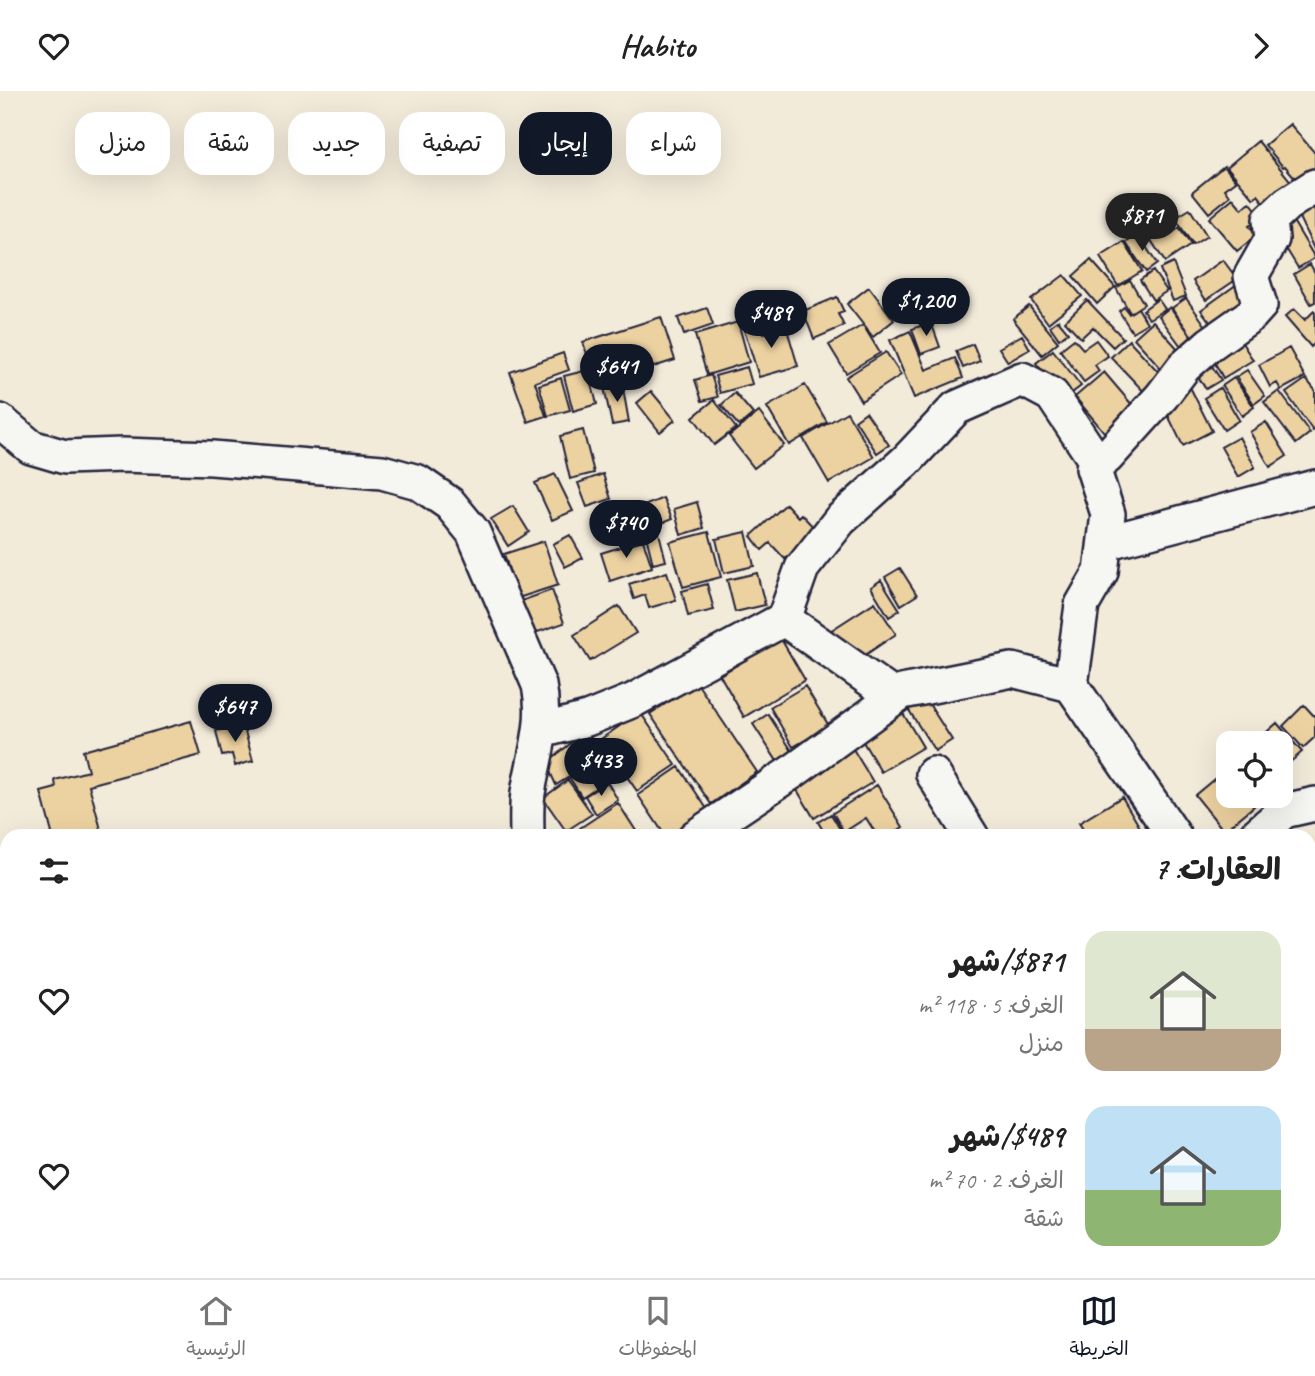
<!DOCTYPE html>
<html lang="ar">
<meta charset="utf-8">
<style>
body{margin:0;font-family:Caveat,"Playpen Sans Arabic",sans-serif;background:#f2f2f2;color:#222;direction:rtl;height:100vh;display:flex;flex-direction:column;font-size:26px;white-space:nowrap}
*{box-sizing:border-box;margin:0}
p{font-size:23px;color:#767676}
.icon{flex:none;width:38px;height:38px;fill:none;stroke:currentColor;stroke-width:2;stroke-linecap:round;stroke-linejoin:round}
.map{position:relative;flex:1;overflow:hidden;direction:ltr}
.panel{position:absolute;left:0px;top:738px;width:1316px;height:450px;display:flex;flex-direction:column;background:#fff;border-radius:21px 21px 0 0;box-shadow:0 7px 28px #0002;direction:rtl}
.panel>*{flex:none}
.banner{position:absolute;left:21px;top:21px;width:700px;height:63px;direction:rtl;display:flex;gap:14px}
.tools{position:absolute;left:1216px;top:640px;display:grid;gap:14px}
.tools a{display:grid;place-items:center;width:77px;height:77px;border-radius:14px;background:#fff;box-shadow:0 7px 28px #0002;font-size:35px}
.price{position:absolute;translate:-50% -60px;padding:0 16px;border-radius:24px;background:#111827;color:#fff;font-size:23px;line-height:46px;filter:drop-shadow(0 2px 4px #0008)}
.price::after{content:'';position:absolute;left:50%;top:42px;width:21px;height:16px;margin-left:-10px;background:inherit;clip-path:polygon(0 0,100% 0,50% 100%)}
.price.current{background:#222;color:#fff}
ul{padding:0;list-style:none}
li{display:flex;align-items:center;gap:21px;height:175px;padding:0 35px}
li span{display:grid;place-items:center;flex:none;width:196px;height:140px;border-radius:21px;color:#555}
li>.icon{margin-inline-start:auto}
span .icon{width:84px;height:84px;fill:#fffc;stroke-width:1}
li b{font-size:30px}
h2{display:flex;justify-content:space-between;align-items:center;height:84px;padding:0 35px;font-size:30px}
.pill{padding:0 24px;border-radius:21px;background:#fff;box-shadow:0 7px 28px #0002;font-size:24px;line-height:63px}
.pill.current{background:#111827;color:#fff}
header{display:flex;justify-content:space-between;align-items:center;height:91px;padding:0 35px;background:#fff;font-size:32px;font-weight:800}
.menu{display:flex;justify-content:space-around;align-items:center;height:98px;border-top:2px solid #e0e0e0;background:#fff;font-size:19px;color:#767676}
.menu a{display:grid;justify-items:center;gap:4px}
.menu .current{color:#111827}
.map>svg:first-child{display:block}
</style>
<header><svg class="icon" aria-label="forward" viewBox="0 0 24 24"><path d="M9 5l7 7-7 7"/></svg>Habito<svg class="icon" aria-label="heart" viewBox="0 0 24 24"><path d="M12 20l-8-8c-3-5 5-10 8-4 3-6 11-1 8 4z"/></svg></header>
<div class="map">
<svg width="1315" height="1187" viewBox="0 0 1315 1187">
<rect width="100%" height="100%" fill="#f3ebda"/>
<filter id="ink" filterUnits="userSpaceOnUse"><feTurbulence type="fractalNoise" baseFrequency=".0143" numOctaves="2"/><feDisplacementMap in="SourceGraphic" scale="14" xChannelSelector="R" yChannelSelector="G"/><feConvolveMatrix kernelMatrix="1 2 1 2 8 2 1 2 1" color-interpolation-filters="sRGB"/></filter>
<g filter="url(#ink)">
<path fill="#edd2a1" stroke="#22223b" stroke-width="2" d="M 1290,33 L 1315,62 L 1315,84 L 1302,95 L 1285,75 L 1283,76 L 1265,54 Z
M 1258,50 L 1297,98 L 1271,120 L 1258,104 L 1254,108 L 1227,76 Z
M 1224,75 L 1236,90 L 1225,98 L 1230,105 L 1209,122 L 1192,101 Z
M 1315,103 L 1315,160 L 1293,114 Z
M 1233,107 L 1242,118 L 1250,111 L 1266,131 L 1257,139 L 1252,133 L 1249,135 L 1257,144 L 1237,160 L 1209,127 Z
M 1190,118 L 1207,145 L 1193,154 L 1175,127 Z
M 1287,120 L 1315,167 L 1298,177 L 1270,131 Z
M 1159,135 L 1166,146 L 1179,137 L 1191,154 L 1165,171 L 1147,143 Z
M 1138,143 L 1157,173 L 1146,181 L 1126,152 Z
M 1124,151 L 1142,180 L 1118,195 L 1100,166 Z
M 1091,169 L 1115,196 L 1097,213 L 1073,185 Z
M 1223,169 L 1237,188 L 1206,209 L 1193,190 Z
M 1173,172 L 1186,205 L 1173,210 L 1160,178 Z
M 1310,173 L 1315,182 L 1315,211 L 1311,213 L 1294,183 Z
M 1153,180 L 1167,200 L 1153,209 L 1140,189 Z
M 1064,184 L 1082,205 L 1048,232 L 1031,209 Z
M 1130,189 L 1144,213 L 1130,222 L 1116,197 Z
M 1240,191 L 1254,212 L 1216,239 L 1201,219 Z
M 869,196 L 894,229 L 873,246 L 847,213 Z
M 922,202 L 928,223 L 906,230 L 898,210 Z
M 837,206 L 844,221 L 838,223 L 844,235 L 814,248 L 803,220 Z
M 1186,207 L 1210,241 L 1196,251 L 1172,217 Z
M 1158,208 L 1165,218 L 1149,228 L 1143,219 Z
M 1087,209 L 1123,247 L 1113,256 L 1093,236 L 1081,247 L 1065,230 Z
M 1029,215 L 1058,251 L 1042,264 L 1013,228 Z
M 1124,216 L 1129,223 L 1138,217 L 1147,232 L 1132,241 L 1119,220 Z
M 1170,216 L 1197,253 L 1186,262 L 1159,225 Z
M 707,217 L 713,234 L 684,244 L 678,227 Z
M 1294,218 L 1305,229 L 1314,220 L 1315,222 L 1315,252 L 1311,256 L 1285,226 Z
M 661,226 L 675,269 L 597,294 L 583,251 Z
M 1058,229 L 1068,241 L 1059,248 L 1050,235 Z
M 1153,230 L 1187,268 L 1168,285 L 1134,247 Z
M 738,231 L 749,271 L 707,284 L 695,244 Z
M 931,231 L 940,256 L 921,263 L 912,238 Z
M 762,232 L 764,242 L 786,235 L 798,275 L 759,286 L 744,238 Z
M 863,234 L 880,262 L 846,282 L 829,254 Z
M 910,240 L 926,279 L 955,267 L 963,287 L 914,307 L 890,249 Z
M 1022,244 L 1030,258 L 1008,271 L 999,257 Z
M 1237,244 L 1253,269 L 1223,287 L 1209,261 Z
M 1074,248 L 1083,258 L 1096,249 L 1108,265 L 1095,274 L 1099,280 L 1084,291 L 1060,259 Z
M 1129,249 L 1166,289 L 1148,305 L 1111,266 Z
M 973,253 L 980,270 L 963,277 L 956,260 Z
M 1289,257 L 1305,286 L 1281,299 L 1277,292 L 1270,296 L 1259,274 Z
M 1053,259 L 1081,295 L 1064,308 L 1036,272 Z
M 886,261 L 901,284 L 861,310 L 846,286 Z
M 563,262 L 569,279 L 535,291 L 546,325 L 528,331 L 510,281 Z
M 1206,266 L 1221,289 L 1206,298 L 1191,275 Z
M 747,276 L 752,293 L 720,302 L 715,285 Z
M 588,279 L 597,313 L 573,320 L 564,285 Z
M 1247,279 L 1265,305 L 1254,313 L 1236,286 Z
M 1104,281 L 1139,322 L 1109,347 L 1075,306 Z
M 711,284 L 718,306 L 702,310 L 695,289 Z
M 561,287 L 570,319 L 548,325 L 539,294 Z
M 1234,287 L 1254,316 L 1242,325 L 1222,295 Z
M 1306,288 L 1315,299 L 1315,338 L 1313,340 L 1286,302 Z
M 622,292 L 629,331 L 612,334 L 604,296 Z
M 805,294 L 827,331 L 789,354 L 767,316 Z
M 1190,296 L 1212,340 L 1183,355 L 1161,310 Z
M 1220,297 L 1239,329 L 1224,339 L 1204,307 Z
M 651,300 L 675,329 L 660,341 L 637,312 Z
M 1279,300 L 1310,342 L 1296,353 L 1264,311 Z
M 735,302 L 753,323 L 739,335 L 721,314 Z
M 714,309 L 736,337 L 714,354 L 693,326 Z
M 759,321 L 784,354 L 754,377 L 729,345 Z
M 847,321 L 874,366 L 829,392 L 803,347 Z
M 866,321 L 889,354 L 877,362 L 855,329 Z
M 1266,331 L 1287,365 L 1270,376 L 1250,341 Z
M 583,339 L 594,382 L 570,388 L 560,345 Z
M 1239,346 L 1255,376 L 1238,386 L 1221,356 Z
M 555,383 L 573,420 L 552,429 L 535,392 Z
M 603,383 L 611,408 L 587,416 L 578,392 Z
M 663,407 L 672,428 L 648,438 L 639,417 Z
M 697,411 L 704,437 L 681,444 L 674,418 Z
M 786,413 L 798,426 L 801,423 L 817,440 L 785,468 L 770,452 L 762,459 L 751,445 Z
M 513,415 L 529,441 L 508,455 L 491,428 Z
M 709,441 L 721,486 L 683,496 L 670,451 Z
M 746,441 L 754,475 L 724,482 L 716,448 Z
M 659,442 L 666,470 L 653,473 L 646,445 Z
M 570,444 L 583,467 L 565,476 L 553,453 Z
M 643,449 L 652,476 L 610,490 L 601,462 Z
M 544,450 L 558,494 L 518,507 L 504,463 Z
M 900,477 L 917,504 L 901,514 L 885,486 Z
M 667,481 L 676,509 L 649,517 L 645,504 L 634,508 L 629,493 Z
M 757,482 L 765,514 L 735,521 L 727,489 Z
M 881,489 L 900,519 L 889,526 L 871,496 Z
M 707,493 L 714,519 L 688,525 L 682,500 Z
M 552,499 L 564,532 L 529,544 L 518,511 Z
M 875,511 L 896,543 L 852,573 L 830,540 Z
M 619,515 L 636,542 L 590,570 L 574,544 Z
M 781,548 L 805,589 L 744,626 L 720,584 Z
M 697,592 L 757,681 L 711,713 L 650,623 Z
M 805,595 L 829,635 L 793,656 L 770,616 Z
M 920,599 L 952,649 L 935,660 L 903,610 Z
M 898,614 L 923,656 L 881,681 L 856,639 Z
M 1304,614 L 1315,626 L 1315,646 L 1303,657 L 1283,635 Z
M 640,621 L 676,674 L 637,700 L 601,648 Z
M 768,623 L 792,660 L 777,670 L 753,633 Z
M 191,630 L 201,664 L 89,694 L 103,746 L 53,746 L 41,701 L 56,697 L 55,689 L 88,680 L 83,660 Z
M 1277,632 L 1302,661 L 1281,679 L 1281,653 L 1253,653 Z
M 243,633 L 253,670 L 235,675 L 232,663 L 222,665 L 216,640 Z
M 584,642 L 612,686 L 582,706 L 569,686 L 556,694 L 546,672 Z
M 850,653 L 873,691 L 814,727 L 791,689 Z
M 679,676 L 709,721 L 672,746 L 666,746 L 638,704 Z
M 1225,679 L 1228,684 L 1228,705 L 1246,705 L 1254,715 L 1224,740 L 1195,704 Z
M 568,689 L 592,723 L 566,740 L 543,707 Z
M 607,691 L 618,709 L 596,723 L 585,705 Z
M 877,694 L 903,736 L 888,746 L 878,746 L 866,727 L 844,741 L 833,722 Z
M 1122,706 L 1145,745 L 1088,746 L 1079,732 Z
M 618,712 L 640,746 L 585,746 L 580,737 Z
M 831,723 L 844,745 L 854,739 L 858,746 L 827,746 L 818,731 Z
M 574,1181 L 609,1181 L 596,1187 L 576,1187 Z"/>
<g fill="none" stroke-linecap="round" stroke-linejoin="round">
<defs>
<path id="street" d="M 0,330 L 31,356 L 65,366 L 122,364 L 212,367 L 382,381 L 418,391 L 450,413 L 473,441 L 539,594 C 547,631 534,665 528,702 C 526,716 527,731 527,746
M 1105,452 L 1315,396
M 784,528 L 802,477 L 840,429 L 906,370 L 956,317 L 1022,288 L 1052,304 L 1098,373
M 1071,594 L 1175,746
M 541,640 L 587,628 L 634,609 L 784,528 L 895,606
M 933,683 L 972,746
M 695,746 L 795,679 L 902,601 L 1012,579 L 1071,594 L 1082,514 L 1101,481 L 1108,423 L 1093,377 L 1107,366 L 1162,305 L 1184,276 L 1210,253 L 1251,224 L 1260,214 L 1251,185 L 1272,148 L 1270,129 L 1287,113 L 1315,95
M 1254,746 L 1284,720 L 1315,713
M 1309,1087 L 1315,1098
M 684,1181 L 687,1187"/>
</defs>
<use href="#street" stroke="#22223b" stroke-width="38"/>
<use href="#street" stroke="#f6f6f2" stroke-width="33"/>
</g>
</g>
</svg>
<div class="tools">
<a><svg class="icon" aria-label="locate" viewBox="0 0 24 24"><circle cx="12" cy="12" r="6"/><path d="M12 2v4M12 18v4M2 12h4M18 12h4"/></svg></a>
</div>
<b class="price current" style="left:1142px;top:162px">$871</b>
<b class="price" style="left:926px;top:247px">$1,200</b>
<b class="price" style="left:771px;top:259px">$489</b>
<b class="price" style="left:617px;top:313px">$641</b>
<b class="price" style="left:626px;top:469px">$740</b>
<b class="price" style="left:235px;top:653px">$647</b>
<b class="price" style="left:601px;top:707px">$433</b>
<div class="banner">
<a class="pill">شراء</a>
<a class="pill current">إيجار</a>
<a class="pill">تصفية</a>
<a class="pill">جديد</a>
<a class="pill">شقة</a>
<a class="pill">منزل</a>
</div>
<section class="panel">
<h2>العقارات: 7<svg class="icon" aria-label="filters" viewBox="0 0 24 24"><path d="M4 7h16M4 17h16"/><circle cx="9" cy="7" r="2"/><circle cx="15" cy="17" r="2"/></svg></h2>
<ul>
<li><span style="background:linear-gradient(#dfe7d0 70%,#b9a48a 0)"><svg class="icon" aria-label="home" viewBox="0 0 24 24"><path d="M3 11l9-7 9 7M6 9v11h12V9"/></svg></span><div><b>$871/شهر</b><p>الغرف: 5 · 118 m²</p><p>منزل</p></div><svg class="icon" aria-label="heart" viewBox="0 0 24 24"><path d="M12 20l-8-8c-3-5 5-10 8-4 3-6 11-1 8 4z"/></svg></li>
<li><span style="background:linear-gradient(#bfe0f5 60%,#8fb573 0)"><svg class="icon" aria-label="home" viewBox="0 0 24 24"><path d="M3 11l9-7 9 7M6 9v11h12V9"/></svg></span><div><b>$489/شهر</b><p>الغرف: 2 · 70 m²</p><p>شقة</p></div><svg class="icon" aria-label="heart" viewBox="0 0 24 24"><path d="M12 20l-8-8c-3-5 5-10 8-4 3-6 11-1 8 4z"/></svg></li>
</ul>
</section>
</div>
<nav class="menu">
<a class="current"><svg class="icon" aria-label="map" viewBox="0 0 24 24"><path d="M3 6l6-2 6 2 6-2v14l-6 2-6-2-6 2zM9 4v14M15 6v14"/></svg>الخريطة</a>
<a><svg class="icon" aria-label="saved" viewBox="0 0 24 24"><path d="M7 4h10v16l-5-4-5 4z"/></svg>المحفوظات</a>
<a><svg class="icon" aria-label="home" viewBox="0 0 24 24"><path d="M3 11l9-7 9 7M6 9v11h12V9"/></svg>الرئيسية</a>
</nav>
